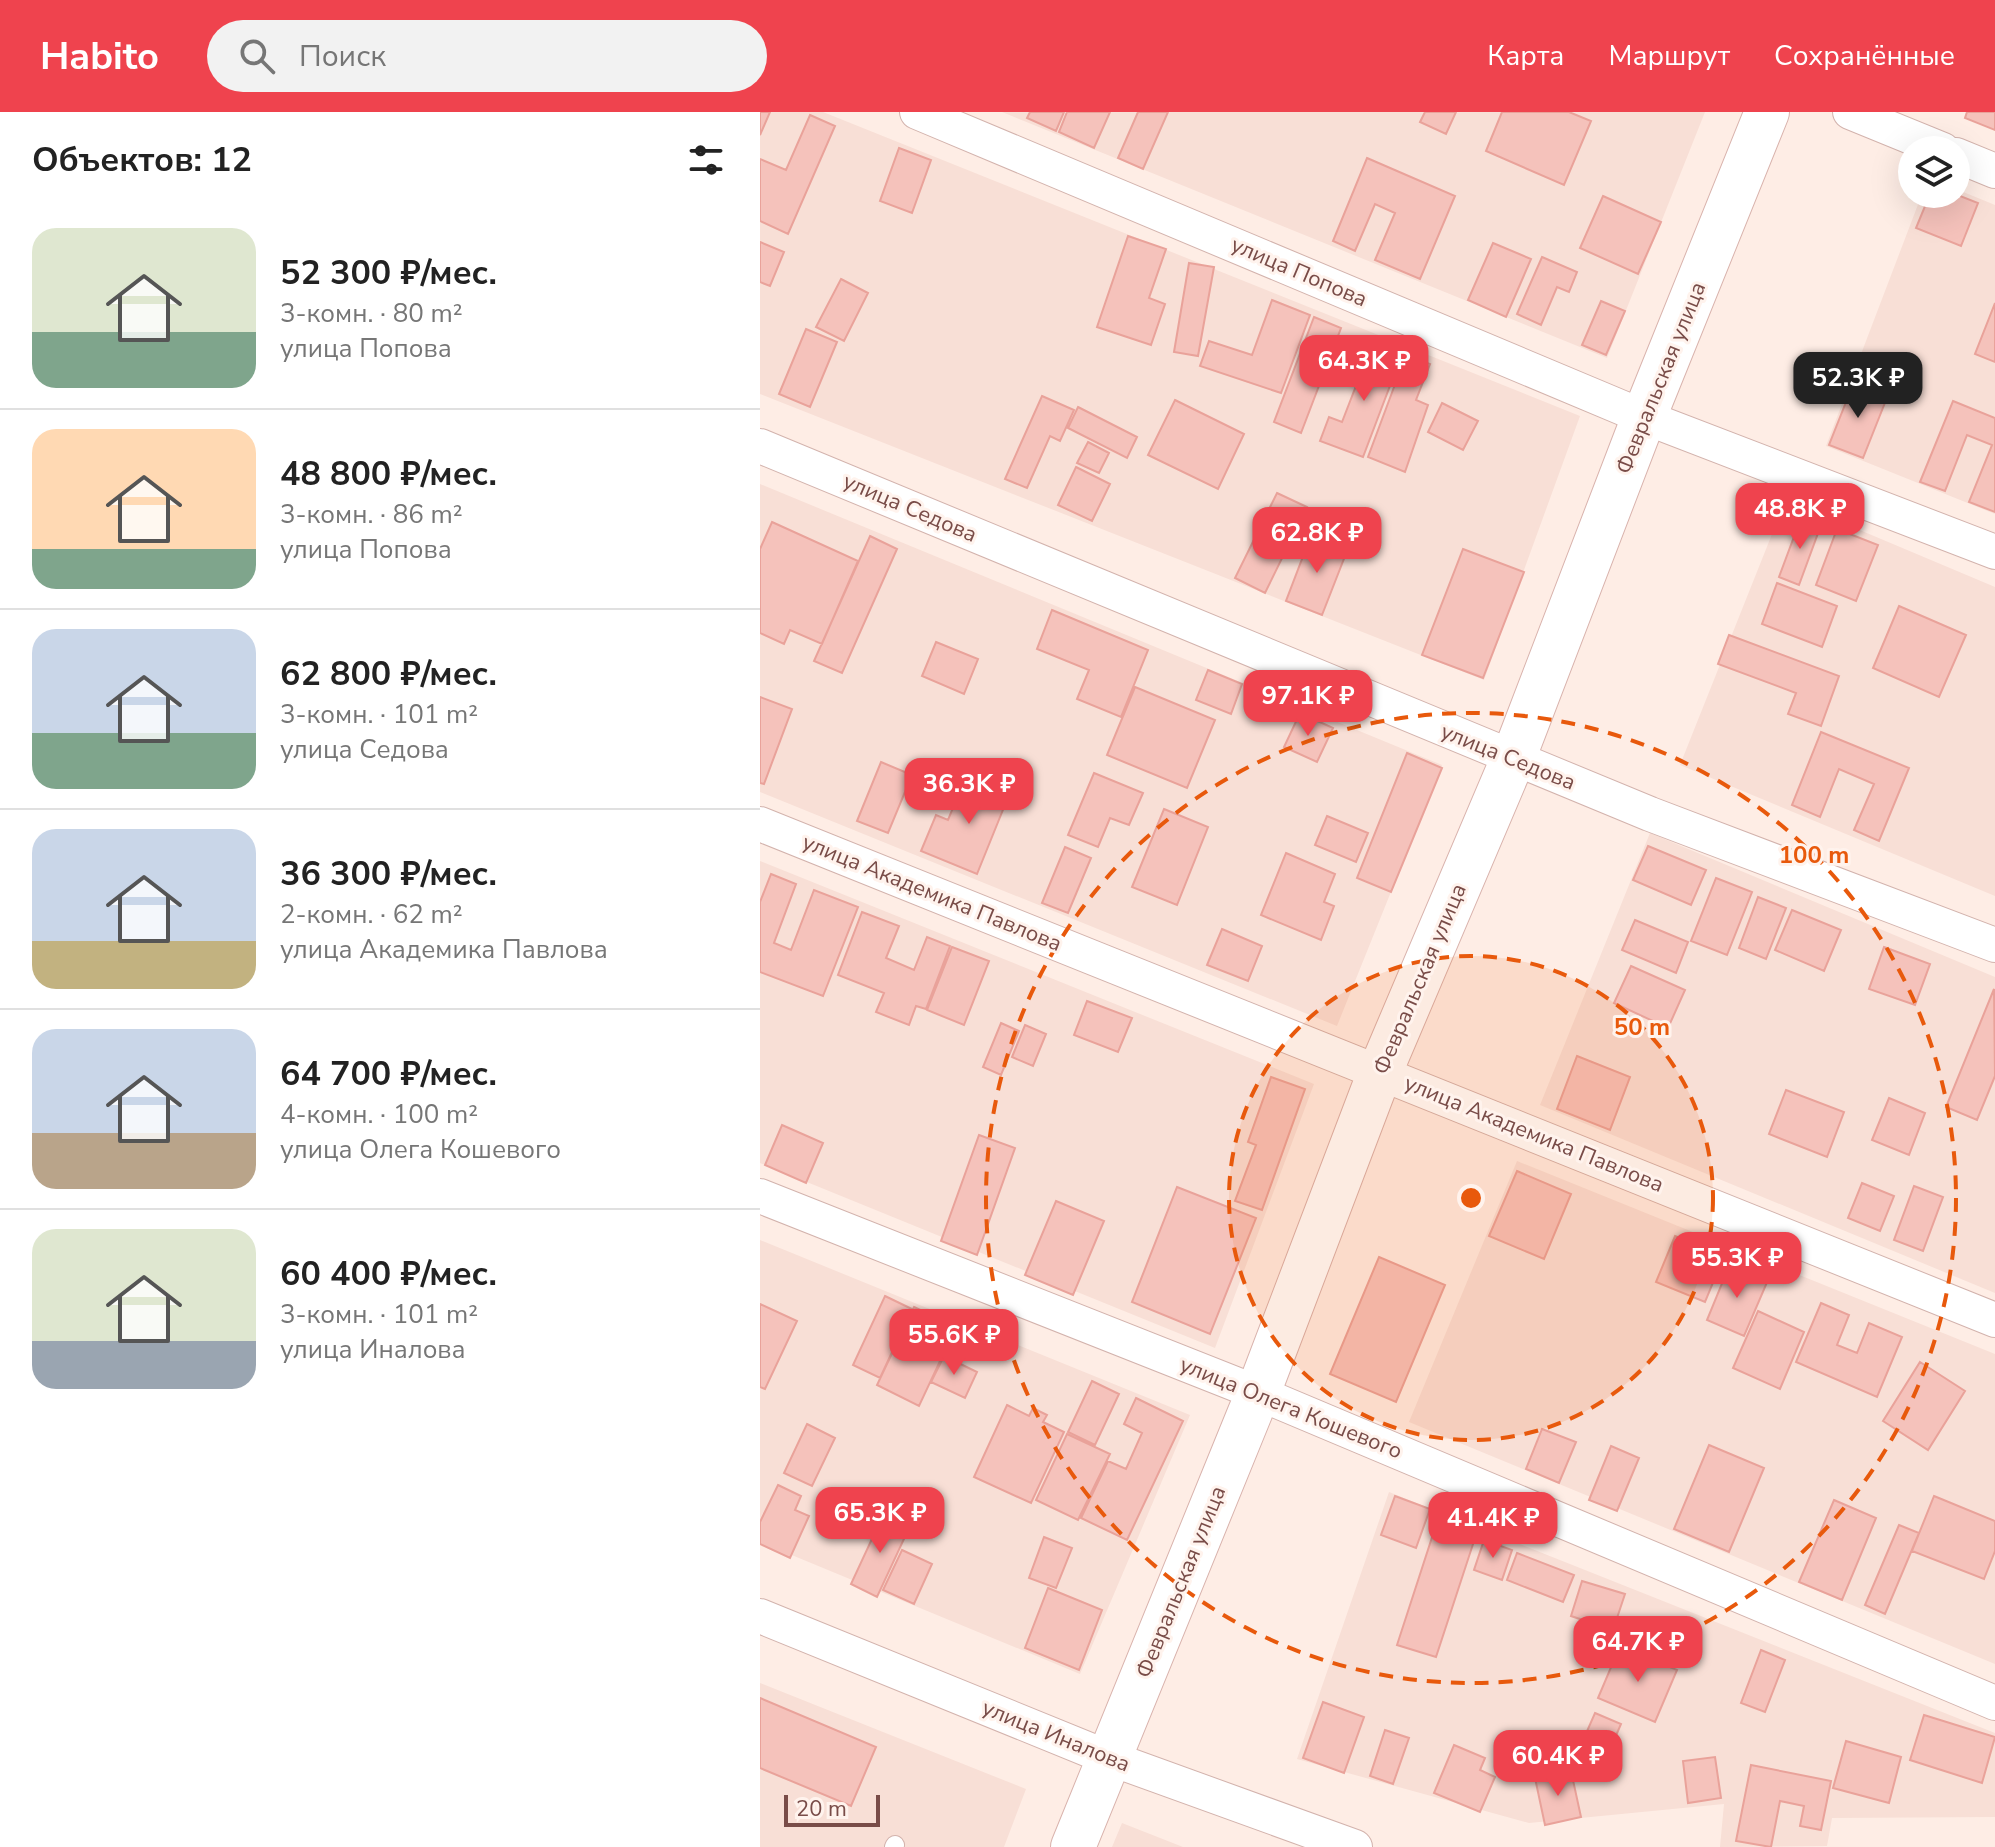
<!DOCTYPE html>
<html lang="ru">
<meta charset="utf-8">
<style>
body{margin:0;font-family:"Nunito Sans",sans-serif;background:#f2f2f2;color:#222;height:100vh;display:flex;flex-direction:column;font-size:30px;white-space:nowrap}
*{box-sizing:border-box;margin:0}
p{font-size:26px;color:#767676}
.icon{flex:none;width:44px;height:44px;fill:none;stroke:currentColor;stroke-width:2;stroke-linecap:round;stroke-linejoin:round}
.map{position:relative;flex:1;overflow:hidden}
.details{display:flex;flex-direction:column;background:#fff;width:760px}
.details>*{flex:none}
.tools{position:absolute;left:1138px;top:24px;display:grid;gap:16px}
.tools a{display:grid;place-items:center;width:72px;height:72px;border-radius:50%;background:#fff;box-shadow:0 8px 32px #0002;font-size:40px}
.scale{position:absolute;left:24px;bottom:20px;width:96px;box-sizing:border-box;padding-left:8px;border:4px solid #794c48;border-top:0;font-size:22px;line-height:28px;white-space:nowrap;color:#794c48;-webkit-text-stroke:6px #fff3ed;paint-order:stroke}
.price{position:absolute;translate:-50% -68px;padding:0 18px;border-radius:16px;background:#ef434e;color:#fff;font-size:26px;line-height:52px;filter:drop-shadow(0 2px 4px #0008)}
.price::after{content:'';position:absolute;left:50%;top:48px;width:24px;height:18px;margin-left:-12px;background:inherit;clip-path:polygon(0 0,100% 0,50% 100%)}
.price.on{background:#222;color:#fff}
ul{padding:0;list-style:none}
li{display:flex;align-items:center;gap:24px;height:200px;padding:0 32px}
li+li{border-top:2px solid #e0e0e0}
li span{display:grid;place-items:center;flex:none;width:224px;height:160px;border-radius:24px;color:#555}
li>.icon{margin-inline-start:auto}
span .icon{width:96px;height:96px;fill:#fffc;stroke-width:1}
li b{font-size:34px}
h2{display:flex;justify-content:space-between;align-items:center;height:96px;padding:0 32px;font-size:34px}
header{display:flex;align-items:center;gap:48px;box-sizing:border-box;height:112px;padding:0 40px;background:#ef434e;color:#fff}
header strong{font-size:38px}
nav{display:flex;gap:44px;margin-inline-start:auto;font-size:28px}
.search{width:560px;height:72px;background:#f2f2f2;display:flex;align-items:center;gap:20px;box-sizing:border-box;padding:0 28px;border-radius:44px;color:#767676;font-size:30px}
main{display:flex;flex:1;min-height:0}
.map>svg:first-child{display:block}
</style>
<header>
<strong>Habito</strong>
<div class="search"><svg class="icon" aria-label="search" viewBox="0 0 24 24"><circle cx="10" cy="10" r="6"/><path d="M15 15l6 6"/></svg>Поиск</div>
<nav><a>Карта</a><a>Маршрут</a><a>Сохранённые</a></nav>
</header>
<main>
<section class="details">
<h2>Объектов: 12<svg class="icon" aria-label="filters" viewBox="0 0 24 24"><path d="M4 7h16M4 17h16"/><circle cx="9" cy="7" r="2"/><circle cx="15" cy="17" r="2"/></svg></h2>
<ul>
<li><span style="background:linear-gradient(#dfe7d0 65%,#7fa58c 0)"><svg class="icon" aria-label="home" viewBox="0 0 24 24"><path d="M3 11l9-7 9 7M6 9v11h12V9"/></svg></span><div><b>52 300 ₽/мес.</b><p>3-комн. · 80 m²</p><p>улица Попова</p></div></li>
<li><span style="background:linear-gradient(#ffd9b3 75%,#7fa58c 0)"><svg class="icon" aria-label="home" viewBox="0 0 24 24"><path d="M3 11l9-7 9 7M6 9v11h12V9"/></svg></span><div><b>48 800 ₽/мес.</b><p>3-комн. · 86 m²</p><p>улица Попова</p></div></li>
<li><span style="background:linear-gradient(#c9d6e8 65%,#7fa58c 0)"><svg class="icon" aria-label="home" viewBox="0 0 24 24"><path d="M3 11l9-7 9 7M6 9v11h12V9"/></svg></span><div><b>62 800 ₽/мес.</b><p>3-комн. · 101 m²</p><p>улица Седова</p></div></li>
<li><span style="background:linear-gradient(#c9d6e8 70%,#c2b280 0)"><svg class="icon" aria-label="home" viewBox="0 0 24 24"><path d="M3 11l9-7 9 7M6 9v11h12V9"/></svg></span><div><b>36 300 ₽/мес.</b><p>2-комн. · 62 m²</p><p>улица Академика Павлова</p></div></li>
<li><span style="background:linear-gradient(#c9d6e8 65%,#b9a48a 0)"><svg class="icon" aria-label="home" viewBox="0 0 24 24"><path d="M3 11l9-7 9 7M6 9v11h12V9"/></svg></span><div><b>64 700 ₽/мес.</b><p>4-комн. · 100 m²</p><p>улица Олега Кошевого</p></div></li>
<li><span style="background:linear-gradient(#dfe7d0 70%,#9aa5b1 0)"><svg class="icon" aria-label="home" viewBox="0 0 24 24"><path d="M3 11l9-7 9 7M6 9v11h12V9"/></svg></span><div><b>60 400 ₽/мес.</b><p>3-комн. · 101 m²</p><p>улица Иналова</p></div></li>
</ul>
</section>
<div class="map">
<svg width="1235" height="1735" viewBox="0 0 1235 1735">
<rect width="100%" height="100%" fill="#feede5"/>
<path fill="#f8dfd6" d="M 0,0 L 63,0 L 820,304 L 724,568 L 0,282 Z
M 242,0 L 945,0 L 847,246 Z
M 1196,77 L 1235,93 L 1235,402 L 1066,334 L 1162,82 L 1196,82 Z
M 0,372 L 682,653 L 577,914 L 0,680 Z
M 1026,387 L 1235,475 L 1235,784 L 920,653 Z
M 890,721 L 1235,865 L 1235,1181 L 780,993 Z
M 0,749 L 554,972 L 455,1236 L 0,1051 Z
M 757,1049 L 1235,1242 L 1235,1552 L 649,1310 Z
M 0,1128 L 430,1303 L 320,1562 L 0,1430 Z
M 629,1380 L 1235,1621 L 1235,1705 L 1072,1706 L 1067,1734 L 960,1735 L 964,1692 L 769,1711 L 537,1647 Z
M 0,1571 L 266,1677 L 244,1735 L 0,1735 Z
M 362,1711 L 423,1735 L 352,1735 Z"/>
<path fill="#f5c2bb" stroke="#e9a29a" stroke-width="2" d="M 0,0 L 10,0 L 0,23 Z
M 270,0 L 304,0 L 296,19 L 267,6 Z
M 307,0 L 350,0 L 334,36 L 299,20 Z
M 378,0 L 408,0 L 383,57 L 358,46 Z
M 665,0 L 696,0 L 686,22 L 660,10 Z
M 742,0 L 809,0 L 831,9 L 804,73 L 726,39 Z
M 1207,0 L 1235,0 L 1235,18 L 1205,6 Z
M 50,3 L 75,14 L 28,122 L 0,109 L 0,47 L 26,58 Z
M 139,36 L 171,48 L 152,101 L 120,89 Z
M 607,46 L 695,84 L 660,167 L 615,148 L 635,101 L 615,92 L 595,139 L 573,129 Z
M 1170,82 L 1195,82 L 1218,91 L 1201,134 L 1156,116 Z
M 843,84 L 901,110 L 878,162 L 820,136 Z
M 368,124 L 406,137 L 389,186 L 405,192 L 391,233 L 337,215 Z
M 0,130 L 24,140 L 10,174 L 0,170 Z
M 733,131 L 771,147 L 746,205 L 708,188 Z
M 782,145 L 817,160 L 809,180 L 797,175 L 781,213 L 757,202 Z
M 429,151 L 454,155 L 438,244 L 414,240 Z
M 81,167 L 108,181 L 84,229 L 56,215 Z
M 512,188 L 550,203 L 521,281 L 440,254 L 449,229 L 492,243 Z
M 841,189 L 865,199 L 846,243 L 822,233 Z
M 1235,191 L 1235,250 L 1215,242 Z
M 554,205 L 581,216 L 541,321 L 514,310 Z
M 46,217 L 77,230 L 50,295 L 19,282 Z
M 613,230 L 642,242 L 603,345 L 560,329 L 569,305 L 582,310 Z
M 646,243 L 670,252 L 656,288 L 668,293 L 645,360 L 608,345 Z
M 1094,270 L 1128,283 L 1103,346 L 1069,333 Z
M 282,284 L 314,298 L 300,329 L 290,324 L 267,376 L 245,367 Z
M 415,288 L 484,322 L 458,377 L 388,343 Z
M 1193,289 L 1235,306 L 1235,400 L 1209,390 L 1232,333 L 1207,323 L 1185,379 L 1160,370 Z
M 682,291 L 718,309 L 703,338 L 668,320 Z
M 318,295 L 377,325 L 367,346 L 308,316 Z
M 328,330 L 349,341 L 339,361 L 317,351 Z
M 316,355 L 350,372 L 332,409 L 298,393 Z
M 517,381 L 547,395 L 505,481 L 475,466 Z
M 1041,406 L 1061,413 L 1039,473 L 1019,465 Z
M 12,410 L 98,449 L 62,532 L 30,518 L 24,532 L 0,521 L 0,437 Z
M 1077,417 L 1118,433 L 1096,489 L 1056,473 Z
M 552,421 L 587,439 L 562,503 L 526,489 Z
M 110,424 L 137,437 L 82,561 L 54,549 Z
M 703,437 L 764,460 L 723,566 L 662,543 Z
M 1017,471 L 1077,494 L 1062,535 L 1002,512 Z
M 1139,494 L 1206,523 L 1179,585 L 1113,556 Z
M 292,498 L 388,538 L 361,605 L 317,587 L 329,558 L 277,537 Z
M 969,523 L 1079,564 L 1061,614 L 1028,602 L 1036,581 L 958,552 Z
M 176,530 L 218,547 L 204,582 L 162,564 Z
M 448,558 L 482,572 L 471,602 L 436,588 Z
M 375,575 L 455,608 L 427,676 L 347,643 Z
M 0,585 L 32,597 L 4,672 L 0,671 Z
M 540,601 L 573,616 L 557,650 L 524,635 Z
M 1061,620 L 1149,656 L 1119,729 L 1094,718 L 1114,672 L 1079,657 L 1060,705 L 1032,693 Z
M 647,641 L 682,656 L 631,780 L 597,766 Z
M 121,650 L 152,663 L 128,721 L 97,709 Z
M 237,661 L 255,668 L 217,762 L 161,739 L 176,703 L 188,708 L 200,679 L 216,686 L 223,667 L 232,671 Z
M 334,661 L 383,681 L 369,713 L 350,706 L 338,735 L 308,723 Z
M 404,697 L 448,715 L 417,793 L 372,775 Z
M 567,704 L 608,721 L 596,750 L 555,733 Z
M 888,734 L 946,758 L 931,793 L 873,768 Z
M 305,735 L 331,746 L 308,801 L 282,791 Z
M 526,741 L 575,762 L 564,790 L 574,794 L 561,828 L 501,803 Z
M 11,762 L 36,772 L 14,831 L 31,838 L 54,778 L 98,795 L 63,884 L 0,860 L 0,790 Z
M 956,766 L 992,780 L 967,843 L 931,829 Z
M 998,785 L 1026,796 L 1006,847 L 979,836 Z
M 1032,798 L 1081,818 L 1064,859 L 1015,838 Z
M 102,800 L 139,814 L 126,846 L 154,858 L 167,825 L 190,834 L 166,897 L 156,894 L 149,913 L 116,900 L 124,881 L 78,863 Z
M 875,808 L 928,830 L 916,861 L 862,838 Z
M 462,817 L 502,834 L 488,869 L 447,853 Z
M 192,835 L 229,849 L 204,913 L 167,898 Z
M 1124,835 L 1170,852 L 1155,893 L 1109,877 Z
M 871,854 L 925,878 L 908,916 L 854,891 Z
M 1234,877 L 1235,964 L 1217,1008 L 1186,995 Z
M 327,889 L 372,906 L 358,940 L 314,923 Z
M 241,911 L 259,919 L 241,963 L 223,955 Z
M 265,913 L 286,922 L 273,954 L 252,945 Z
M 817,944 L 870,965 L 850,1018 L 797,997 Z
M 511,965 L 545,977 L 502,1098 L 475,1089 L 496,1033 L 488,1030 Z
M 1026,978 L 1084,1000 L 1067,1045 L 1009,1022 Z
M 1129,986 L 1165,1001 L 1149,1043 L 1112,1028 Z
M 22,1013 L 63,1031 L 46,1071 L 5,1053 Z
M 219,1023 L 255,1036 L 217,1143 L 181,1129 Z
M 757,1059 L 811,1082 L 784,1147 L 729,1124 Z
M 1102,1071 L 1134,1084 L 1120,1119 L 1088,1106 Z
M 1154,1074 L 1183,1085 L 1163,1139 L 1134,1128 Z
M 417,1075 L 496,1106 L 450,1222 L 372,1190 Z
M 296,1089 L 344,1109 L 313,1183 L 265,1163 Z
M 915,1124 L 964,1144 L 945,1190 L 896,1170 Z
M 619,1145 L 685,1173 L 636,1290 L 570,1262 Z
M 970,1152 L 1008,1168 L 984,1224 L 947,1208 Z
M 125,1184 L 152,1197 L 120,1266 L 93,1253 Z
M 1061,1191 L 1089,1203 L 1077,1233 L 1097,1241 L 1109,1211 L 1142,1225 L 1117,1285 L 1036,1250 Z
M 0,1192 L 37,1209 L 5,1277 L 0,1275 Z
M 154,1195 L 196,1215 L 159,1294 L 117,1273 Z
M 998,1199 L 1044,1220 L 1020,1277 L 973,1256 Z
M 184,1244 L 217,1260 L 205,1286 L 171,1270 Z
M 1160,1250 L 1205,1279 L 1168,1338 L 1123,1309 Z
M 332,1269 L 359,1282 L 335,1333 L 308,1320 Z
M 376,1286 L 423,1309 L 367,1428 L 321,1406 L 348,1349 L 366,1357 L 382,1321 L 364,1312 Z
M 247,1293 L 269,1304 L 273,1296 L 287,1303 L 283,1310 L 304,1320 L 271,1391 L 214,1365 Z
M 47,1312 L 75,1326 L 52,1374 L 24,1361 Z
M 782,1317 L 816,1330 L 799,1371 L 766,1357 Z
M 307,1322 L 350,1342 L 318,1408 L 276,1388 Z
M 949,1333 L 1004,1356 L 969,1440 L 914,1417 Z
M 851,1334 L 879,1346 L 857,1399 L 829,1388 Z
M 18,1373 L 41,1384 L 35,1398 L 49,1404 L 30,1446 L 0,1432 L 0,1410 Z
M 635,1384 L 670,1397 L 656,1436 L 621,1423 Z
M 1174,1384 L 1235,1409 L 1235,1439 L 1224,1467 L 1152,1439 Z
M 1074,1388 L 1116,1406 L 1082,1488 L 1039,1470 Z
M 124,1401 L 150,1414 L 117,1485 L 91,1472 Z
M 677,1410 L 716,1423 L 676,1545 L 637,1533 Z
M 1139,1413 L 1159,1421 L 1125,1502 L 1105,1493 Z
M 284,1425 L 312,1436 L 296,1476 L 269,1466 Z
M 724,1428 L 752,1438 L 742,1468 L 714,1458 Z
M 142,1438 L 172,1452 L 154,1492 L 123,1478 Z
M 757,1441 L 814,1463 L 803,1490 L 747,1468 Z
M 822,1469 L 865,1482 L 853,1518 L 811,1504 Z
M 288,1476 L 342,1498 L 319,1558 L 265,1536 Z
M 860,1534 L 917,1558 L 895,1610 L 838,1586 Z
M 1001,1538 L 1025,1548 L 1005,1600 L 981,1591 Z
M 0,1586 L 116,1635 L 91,1694 L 0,1656 Z
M 563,1590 L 604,1605 L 584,1661 L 543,1646 Z
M 835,1601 L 861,1612 L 839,1663 L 813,1651 Z
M 1164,1603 L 1235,1625 L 1222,1671 L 1150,1648 Z
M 625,1618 L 649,1626 L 633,1672 L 610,1664 Z
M 1086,1629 L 1141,1645 L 1129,1691 L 1073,1676 Z
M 694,1633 L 725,1646 L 720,1658 L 735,1665 L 720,1700 L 674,1681 Z
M 955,1645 L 961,1686 L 928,1691 L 923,1649 Z
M 991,1653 L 1071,1669 L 1061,1718 L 1040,1714 L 1044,1694 L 1020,1689 L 1011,1735 L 976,1729 Z
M 811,1659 L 821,1705 L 785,1713 L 775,1666 Z"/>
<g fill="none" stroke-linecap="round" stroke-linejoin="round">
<defs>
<path id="lane" d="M 134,1735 L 135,1733"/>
<path id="street" d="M 157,0 L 884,305 L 1235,440
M 1090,0 L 1183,38
M 1196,43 L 1235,59
M 0,334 L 890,702 L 1235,833
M 0,712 L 1235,1208
M 0,1084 L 498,1281 L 1235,1591
M 0,1504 L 349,1646 L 595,1735"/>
<path id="secondary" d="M 313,1735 L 498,1281 L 620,960 L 753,647 L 884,305 L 1007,0"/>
</defs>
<use href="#lane" stroke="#d3b3ad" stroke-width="20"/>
<use href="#street" stroke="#d3b3ad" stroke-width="36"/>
<use href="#secondary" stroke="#d9b3ad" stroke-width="46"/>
<use href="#lane" stroke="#fff" stroke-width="18"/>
<use href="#street" stroke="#fff" stroke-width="34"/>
<use href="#secondary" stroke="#fff" stroke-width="44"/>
</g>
<circle cx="711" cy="1086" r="242" fill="#e8590c" fill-opacity=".12"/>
<g fill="none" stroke="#e8590c" stroke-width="4" stroke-dasharray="14 10">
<circle cx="711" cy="1086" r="242"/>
<circle cx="711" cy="1086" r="485"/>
</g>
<g text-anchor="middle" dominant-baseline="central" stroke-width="6" stroke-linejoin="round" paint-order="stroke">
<g font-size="22" fill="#794c48" stroke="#fff3ed">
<text transform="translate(539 160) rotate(23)">улица Попова</text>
<text transform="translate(901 266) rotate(-68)">Февральская улица</text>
<text transform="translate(150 396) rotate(23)">улица Седова</text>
<text transform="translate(748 645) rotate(22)">улица Седова</text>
<text transform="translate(172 781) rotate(22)">улица Академика Павлова</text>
<text transform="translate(660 867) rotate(-67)">Февральская улица</text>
<text transform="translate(774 1022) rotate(22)">улица Академика Павлова</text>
<text transform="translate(531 1296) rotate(22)">улица Олега Кошевого</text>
<text transform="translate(421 1470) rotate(-68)">Февральская улица</text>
<text transform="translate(296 1624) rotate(22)">улица Иналова</text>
</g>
</g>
<circle cx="711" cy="1086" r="12" fill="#e8590c" stroke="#fff3ed" stroke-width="4"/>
<g font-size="24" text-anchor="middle" font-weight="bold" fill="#e8590c" stroke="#fff3ed" stroke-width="6" stroke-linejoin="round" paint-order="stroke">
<text x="1054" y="751">100 m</text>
<text x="882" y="923">50 m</text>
</g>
</svg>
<div class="tools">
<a><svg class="icon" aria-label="layers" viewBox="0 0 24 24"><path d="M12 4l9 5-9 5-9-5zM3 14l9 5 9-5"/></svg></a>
</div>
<div class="scale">20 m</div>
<b class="price" style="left:604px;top:291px">64.3K ₽</b>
<b class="price on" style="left:1098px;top:308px">52.3K ₽</b>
<b class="price" style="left:1040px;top:439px">48.8K ₽</b>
<b class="price" style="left:557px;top:463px">62.8K ₽</b>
<b class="price" style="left:548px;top:626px">97.1K ₽</b>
<b class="price" style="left:209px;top:714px">36.3K ₽</b>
<b class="price" style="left:977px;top:1188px">55.3K ₽</b>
<b class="price" style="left:194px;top:1265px">55.6K ₽</b>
<b class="price" style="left:120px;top:1443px">65.3K ₽</b>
<b class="price" style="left:733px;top:1448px">41.4K ₽</b>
<b class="price" style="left:878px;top:1572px">64.7K ₽</b>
<b class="price" style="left:798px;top:1686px">60.4K ₽</b>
</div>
</main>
